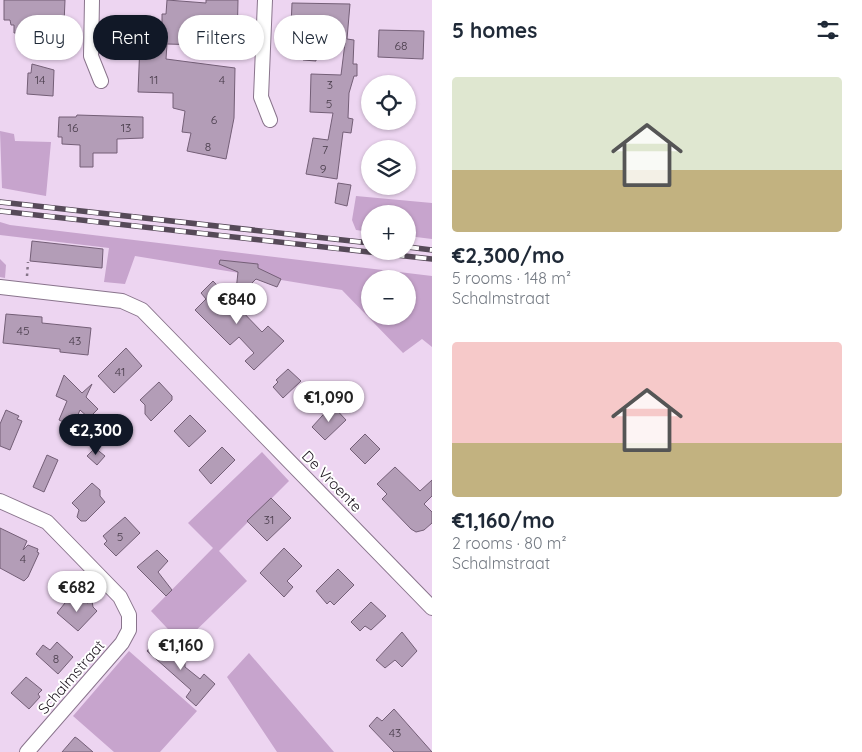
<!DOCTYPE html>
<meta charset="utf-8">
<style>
body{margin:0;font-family:Quicksand,sans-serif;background:#f2f2f3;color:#1f2937;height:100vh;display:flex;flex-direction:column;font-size:19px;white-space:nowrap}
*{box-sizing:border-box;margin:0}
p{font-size:16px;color:#747a83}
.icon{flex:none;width:28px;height:28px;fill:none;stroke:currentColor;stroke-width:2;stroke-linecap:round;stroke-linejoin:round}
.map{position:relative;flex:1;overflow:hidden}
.side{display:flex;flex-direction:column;background:#fff;width:430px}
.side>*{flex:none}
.guide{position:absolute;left:15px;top:15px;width:341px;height:45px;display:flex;gap:10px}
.fabs{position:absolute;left:361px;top:75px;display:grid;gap:10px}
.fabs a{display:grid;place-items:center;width:55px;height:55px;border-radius:50%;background:#fff;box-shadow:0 1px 4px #0004;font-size:25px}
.price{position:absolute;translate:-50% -42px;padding:0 11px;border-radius:18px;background:#fff;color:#222;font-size:16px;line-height:32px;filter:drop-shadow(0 1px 2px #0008)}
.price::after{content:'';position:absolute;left:50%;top:30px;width:15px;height:11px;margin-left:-8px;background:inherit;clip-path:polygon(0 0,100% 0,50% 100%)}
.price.current{background:#111827;color:#fff}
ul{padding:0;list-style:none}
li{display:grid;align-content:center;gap:10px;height:265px;padding:0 20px}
li span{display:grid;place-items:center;height:155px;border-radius:5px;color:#555}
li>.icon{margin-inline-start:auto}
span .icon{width:90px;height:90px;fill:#fffc;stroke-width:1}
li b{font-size:21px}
h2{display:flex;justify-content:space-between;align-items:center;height:60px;padding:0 20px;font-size:21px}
.pill{padding:0 18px;border-radius:22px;background:#fff;box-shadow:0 1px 4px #0004;font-size:18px;line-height:45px}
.pill.current{background:#111827;color:#fff}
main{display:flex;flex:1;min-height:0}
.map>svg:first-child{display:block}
</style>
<main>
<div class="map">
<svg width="432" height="752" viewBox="0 0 432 752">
<rect width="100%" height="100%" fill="#edd5f1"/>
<path fill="#c7a4cd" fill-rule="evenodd" d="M 0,131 L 14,134 L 15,141 L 51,142 L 46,196 L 2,188 Z
M 356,196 L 432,203 L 432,239 L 408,236 L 408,214 L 370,214 L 370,232 L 356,230 L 352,220 Z
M 0,222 L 10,225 L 432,276 L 432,347 L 422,339 L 403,353 L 342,290 L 135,256 L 125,284 L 104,282 L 109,248 L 0,235 ZM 370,279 L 408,279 L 408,316 L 370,316 Z
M 0,259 L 6,265 L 5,278 L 0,277 Z
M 262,452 L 289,481 L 219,551 L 247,581 L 182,644 L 151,611 L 213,548 L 188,523 Z
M 129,651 L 197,711 L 160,752 L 114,752 L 73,716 Z
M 249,653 L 334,752 L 277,752 L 227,677 Z"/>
<path fill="#b39db7" stroke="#745f77" d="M 4,0 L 65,0 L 63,48 L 30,47 L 30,33 L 14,33 L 14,25 L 11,25 L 10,20 L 4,20 Z
M 167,0 L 206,3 L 206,0 L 238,0 L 237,46 L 167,44 L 166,59 L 235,68 L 234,118 L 226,159 L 187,151 L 191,133 L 182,132 L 185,111 L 173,108 L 173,93 L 138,92 L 140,43 L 117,42 L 118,22 L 162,25 L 162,14 L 166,14 Z
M 292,3 L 350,4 L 347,39 L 354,40 L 353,64 L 357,64 L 357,76 L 354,76 L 349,93 L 348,118 L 353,119 L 351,133 L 343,132 L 337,179 L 306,174 L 313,138 L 328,140 L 333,113 L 310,112 L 311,74 L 341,75 L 345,43 L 316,42 L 316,61 L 303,60 L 304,52 L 290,51 Z
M 379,30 L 424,31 L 423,59 L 378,57 Z
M 32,64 L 54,70 L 53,96 L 27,94 L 28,73 L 31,73 Z
M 77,115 L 143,117 L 143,138 L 117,139 L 117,153 L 93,153 L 93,167 L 80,167 L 80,145 L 62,144 L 62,137 L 58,137 L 59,117 L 76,117 Z
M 338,183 L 351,185 L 347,206 L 335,203 Z
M 32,241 L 103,249 L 102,268 L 30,261 Z
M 220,260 L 258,264 L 258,268 L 281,279 L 277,287 L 256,279 L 235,300 L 238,272 L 219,264 Z
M 213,281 L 262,332 L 268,326 L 284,341 L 254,370 L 245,361 L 254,353 L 239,337 L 230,345 L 195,310 L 206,299 L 201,293 Z
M 6,314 L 42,317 L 42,323 L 91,328 L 88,355 L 60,352 L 60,349 L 3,343 Z
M 126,348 L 142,366 L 114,393 L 98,376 Z
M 288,369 L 301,381 L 283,398 L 273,387 L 278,382 L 276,380 Z
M 64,375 L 82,393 L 92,384 L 86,397 L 98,409 L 89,418 L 80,410 L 73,426 L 59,420 L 67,401 L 56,396 Z
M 159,382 L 172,396 L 172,400 L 151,421 L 145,414 L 145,405 L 140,400 Z
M 332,405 L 346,420 L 325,440 L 312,427 Z
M 6,410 L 19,416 L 17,419 L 22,421 L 10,450 L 0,446 L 0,424 Z
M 190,415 L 206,431 L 189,447 L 174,431 Z
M 365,434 L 380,449 L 365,464 L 350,449 Z
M 222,447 L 235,460 L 211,484 L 199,470 Z
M 95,448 L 105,456 L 97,465 L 87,456 Z
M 47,455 L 58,460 L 44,492 L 33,487 Z
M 395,467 L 420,491 L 432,480 L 432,496 L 424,504 L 432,512 L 432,523 L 424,530 L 416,532 L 411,529 L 382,499 L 387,494 L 377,484 Z
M 92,483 L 100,490 L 100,496 L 105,502 L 86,521 L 81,521 L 77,517 L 79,510 L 72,503 Z
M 271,498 L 291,518 L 267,541 L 247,521 Z
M 125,517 L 140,533 L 116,556 L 104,544 L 107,541 L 103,536 Z
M 0,528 L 27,541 L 23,550 L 28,545 L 38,549 L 37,552 L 39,553 L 28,577 L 24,581 L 0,568 Z
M 284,548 L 302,566 L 287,581 L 293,587 L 284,597 L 260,573 Z
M 157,550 L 168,561 L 158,572 L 172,590 L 166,596 L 137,567 Z
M 338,569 L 354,585 L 334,605 L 330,601 L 327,604 L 316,591 Z
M 69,598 L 77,605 L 83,599 L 87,603 L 92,601 L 93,607 L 97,611 L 78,631 L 57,613 Z
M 371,602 L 386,616 L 371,630 L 365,626 L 360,631 L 351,622 Z
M 402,632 L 417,651 L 402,667 L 395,660 L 385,668 L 376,660 Z
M 159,637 L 179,655 L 185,655 L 185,667 L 200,679 L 204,674 L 215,684 L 196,706 L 186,697 L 191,690 L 147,651 Z
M 57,642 L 73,657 L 58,674 L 36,654 L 43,645 L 50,650 Z
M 26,677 L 42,690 L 38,694 L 40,697 L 29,709 L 11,693 Z
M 394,709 L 432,752 L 394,752 L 369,726 L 377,717 L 382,721 Z
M 75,737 L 78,739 L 93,752 L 62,752 Z"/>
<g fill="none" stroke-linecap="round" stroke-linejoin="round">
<defs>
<path id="minor" d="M 92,0 L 91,56 L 101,81
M 265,0 L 261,97 L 270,120
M 0,287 L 122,301 L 142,310 L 432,608
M 0,501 L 47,522 L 120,597 L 129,615 L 129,630 L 122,643 L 27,752"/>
</defs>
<use href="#minor" stroke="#89748c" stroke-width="16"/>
<path stroke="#857588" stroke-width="2.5" stroke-dasharray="2.5 4" stroke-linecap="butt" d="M 27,276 L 28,262"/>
<use href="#minor" stroke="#fff" stroke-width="14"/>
<defs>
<path id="rail" d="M 0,202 L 370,243
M 0,211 L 432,259
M 408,247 L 432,250"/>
</defs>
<use href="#rail" stroke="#564a58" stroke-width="5.5"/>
<use href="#rail" stroke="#fff" stroke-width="4" stroke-dasharray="11" stroke-linecap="butt"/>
</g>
<g text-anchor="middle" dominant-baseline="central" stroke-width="4" stroke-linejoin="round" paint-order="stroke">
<g font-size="12" fill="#463a48">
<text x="401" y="45">68</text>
<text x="40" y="79">14</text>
<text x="154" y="79">11</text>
<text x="222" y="79">4</text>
<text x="330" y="84">3</text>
<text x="329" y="103">5</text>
<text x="214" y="119">6</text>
<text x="73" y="127">16</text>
<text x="126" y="127">13</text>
<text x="208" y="146">8</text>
<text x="325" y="149">7</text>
<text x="323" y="168">9</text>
<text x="23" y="330">45</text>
<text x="75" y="340">43</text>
<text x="120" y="371">41</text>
<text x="269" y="519">31</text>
<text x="120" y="536">5</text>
<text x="23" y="558">4</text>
<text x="56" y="658">8</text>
<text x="395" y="732">43</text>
</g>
<g font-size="15" fill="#211923" stroke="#fff">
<text transform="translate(332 481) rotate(46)">De Vroente</text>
<text transform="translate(71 677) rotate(-49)">Schalmstraat</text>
</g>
</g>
</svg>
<div class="fabs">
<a><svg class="icon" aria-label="locate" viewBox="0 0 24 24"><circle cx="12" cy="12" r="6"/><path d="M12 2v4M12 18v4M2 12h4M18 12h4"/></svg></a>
<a><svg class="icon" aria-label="layers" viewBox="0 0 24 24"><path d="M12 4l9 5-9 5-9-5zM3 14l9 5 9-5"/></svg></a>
<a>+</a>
<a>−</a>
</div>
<b class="price" style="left:237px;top:325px">€840</b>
<b class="price" style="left:329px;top:423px">€1,090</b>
<b class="price current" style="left:96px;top:456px">€2,300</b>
<b class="price" style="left:77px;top:613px">€682</b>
<b class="price" style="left:181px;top:671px">€1,160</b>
<div class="guide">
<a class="pill">Buy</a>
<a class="pill current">Rent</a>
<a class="pill">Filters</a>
<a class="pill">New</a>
</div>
</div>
<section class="side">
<h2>5 homes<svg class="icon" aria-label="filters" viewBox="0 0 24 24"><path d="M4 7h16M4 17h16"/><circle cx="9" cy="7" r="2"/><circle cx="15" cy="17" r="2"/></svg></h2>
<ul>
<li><span style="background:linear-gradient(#dfe7d0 60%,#c2b280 0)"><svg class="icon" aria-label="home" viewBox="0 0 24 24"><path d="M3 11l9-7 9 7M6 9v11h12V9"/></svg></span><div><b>€2,300/mo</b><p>5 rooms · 148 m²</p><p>Schalmstraat</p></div></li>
<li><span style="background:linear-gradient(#f6c9c9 65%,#c2b280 0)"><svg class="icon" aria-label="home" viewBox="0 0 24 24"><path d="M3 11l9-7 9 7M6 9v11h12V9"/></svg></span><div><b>€1,160/mo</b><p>2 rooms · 80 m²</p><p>Schalmstraat</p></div></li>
</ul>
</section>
</main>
